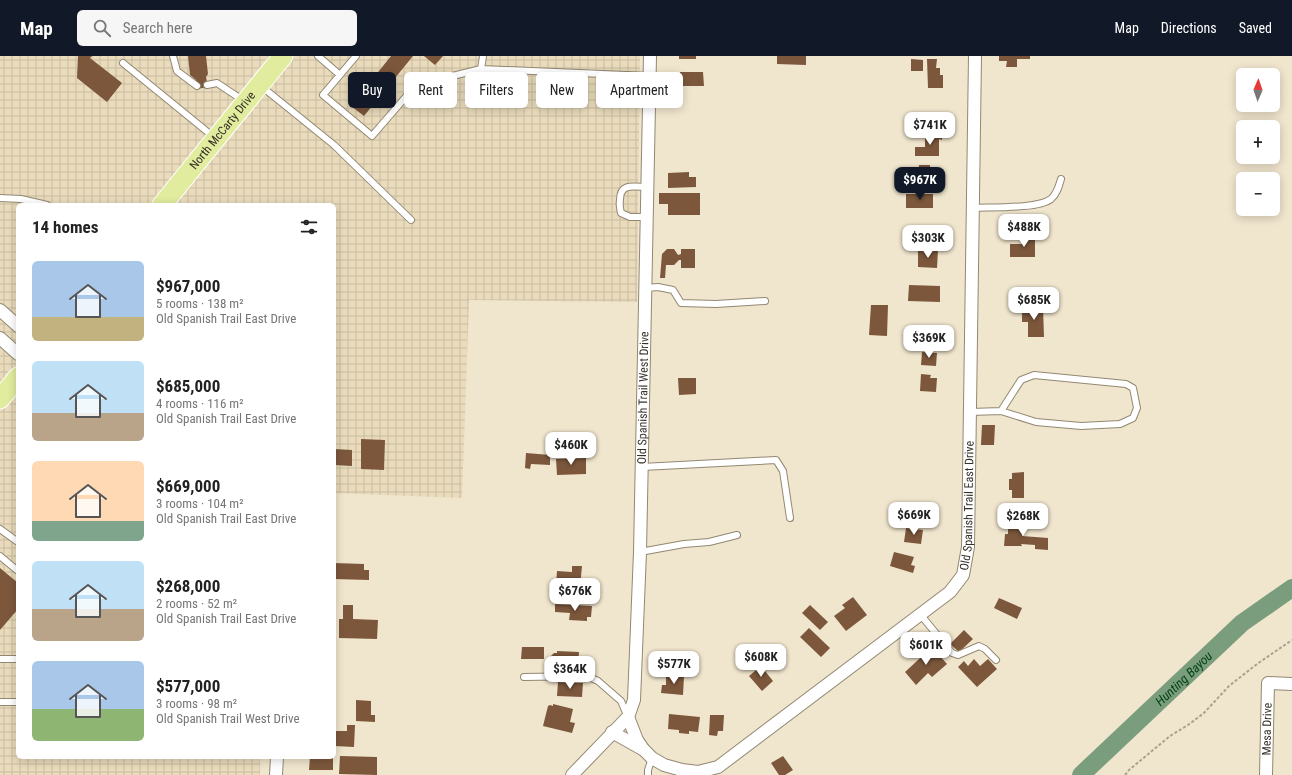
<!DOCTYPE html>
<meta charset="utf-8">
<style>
body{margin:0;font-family:"Roboto Condensed",sans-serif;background:#f6f6f6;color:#222;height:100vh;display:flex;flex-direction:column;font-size:15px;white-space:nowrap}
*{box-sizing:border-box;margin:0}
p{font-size:13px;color:#767676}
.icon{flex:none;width:22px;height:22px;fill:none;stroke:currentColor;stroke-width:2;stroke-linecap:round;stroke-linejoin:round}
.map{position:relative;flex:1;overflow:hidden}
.drawer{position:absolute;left:16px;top:147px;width:320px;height:556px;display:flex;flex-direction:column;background:#fff;border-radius:6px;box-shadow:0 2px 10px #0003}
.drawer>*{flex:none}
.guide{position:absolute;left:348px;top:16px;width:380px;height:36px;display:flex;gap:8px}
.needle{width:26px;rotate:2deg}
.fabs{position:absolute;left:1236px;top:12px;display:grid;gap:8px}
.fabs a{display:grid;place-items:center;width:44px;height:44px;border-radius:6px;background:#fff;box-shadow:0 2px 10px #0003;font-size:20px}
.price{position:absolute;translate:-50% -34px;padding:0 9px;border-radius:8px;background:#fff;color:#222;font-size:13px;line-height:26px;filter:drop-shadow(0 1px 2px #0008)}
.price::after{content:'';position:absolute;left:50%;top:24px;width:12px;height:9px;margin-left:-6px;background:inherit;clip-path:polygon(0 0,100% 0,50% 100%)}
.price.active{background:#111827;color:#fff}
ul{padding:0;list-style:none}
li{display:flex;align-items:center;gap:12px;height:100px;padding:0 16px}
li span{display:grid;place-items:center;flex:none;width:112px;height:80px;border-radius:6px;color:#555}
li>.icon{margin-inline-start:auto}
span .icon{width:48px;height:48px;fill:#fffc;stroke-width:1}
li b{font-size:17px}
h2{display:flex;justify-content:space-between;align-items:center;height:48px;padding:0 16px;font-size:17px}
.pill{padding:0 14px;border-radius:6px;background:#fff;box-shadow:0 2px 10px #0003;font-size:14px;line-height:36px}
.pill.active{background:#111827;color:#fff}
header{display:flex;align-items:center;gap:24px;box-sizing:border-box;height:56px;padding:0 20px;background:#111827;color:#fff}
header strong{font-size:19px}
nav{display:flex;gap:22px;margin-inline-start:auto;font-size:14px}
.search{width:280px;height:36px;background:#f6f6f6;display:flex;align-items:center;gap:10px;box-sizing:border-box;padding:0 14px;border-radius:6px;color:#767676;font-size:15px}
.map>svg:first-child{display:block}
</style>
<header>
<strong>Map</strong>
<div class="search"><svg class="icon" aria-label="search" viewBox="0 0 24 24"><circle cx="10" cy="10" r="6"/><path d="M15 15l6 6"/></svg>Search here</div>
<nav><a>Map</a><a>Directions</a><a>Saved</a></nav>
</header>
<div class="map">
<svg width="1292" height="719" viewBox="0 0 1292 719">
<defs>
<pattern id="industrial-grid" width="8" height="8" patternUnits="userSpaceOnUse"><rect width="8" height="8" fill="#e9dbbb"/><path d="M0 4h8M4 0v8" fill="none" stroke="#c8bca1"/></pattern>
</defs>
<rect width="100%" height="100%" fill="#f0e5cd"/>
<path fill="url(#industrial-grid)" d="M 0,0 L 640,0 L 637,246 L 469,244 L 462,442 L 334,437 L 334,149 L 18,149 L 18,701 L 260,701 L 260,719 L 0,719 Z"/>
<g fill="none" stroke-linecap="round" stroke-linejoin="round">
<path stroke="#7a9e7d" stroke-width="18" id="s1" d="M 1081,719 L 1242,567 L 1292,532"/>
</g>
<path fill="#7c573c" d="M 78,0 L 92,0 L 90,2 L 122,27 L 107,46 L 77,22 Z
M 188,0 L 206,0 L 208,18 L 206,21 L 208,31 L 197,33 L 196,24 L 190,19 Z
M 391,0 L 413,0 L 364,60 L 351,50 Z
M 424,0 L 443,0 L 435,9 Z
M 679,0 L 696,0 L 696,3 L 679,3 Z
M 777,0 L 806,0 L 806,9 L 777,8 Z
M 999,0 L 1030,0 L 1030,3 L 1017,3 L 1017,11 L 1006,11 L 1007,5 L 999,5 Z
M 911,3 L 923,4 L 923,15 L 911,15 Z
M 927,3 L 937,3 L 936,12 L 940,12 L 940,19 L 943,19 L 943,32 L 928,32 Z
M 680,16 L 703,16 L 704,30 L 680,30 Z
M 925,77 L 942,78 L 942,84 L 939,83 L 939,100 L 915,100 L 915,91 L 925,91 Z
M 919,109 L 930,109 L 930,115 L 933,115 L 933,133 L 918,132 Z
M 689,116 L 689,121 L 696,121 L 696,131 L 668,132 L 668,117 Z
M 659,137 L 700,137 L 700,159 L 668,159 L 668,148 L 659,148 Z
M 906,138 L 933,138 L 933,152 L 906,152 Z
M 1024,178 L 1035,179 L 1035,201 L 1010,201 L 1010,188 L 1024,188 Z
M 667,193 L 674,193 L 678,199 L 681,198 L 681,193 L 695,193 L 695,212 L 681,212 L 681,204 L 679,204 L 674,209 L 666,209 L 665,222 L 660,222 L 662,198 Z
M 918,194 L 938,194 L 937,212 L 918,211 Z
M 909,229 L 940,230 L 940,246 L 908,245 Z
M 871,249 L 888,249 L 887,280 L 869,279 Z
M 1043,251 L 1044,281 L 1028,281 L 1028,266 L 1022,266 L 1022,252 Z
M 922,296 L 937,297 L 936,310 L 921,309 Z
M 921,318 L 931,319 L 930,322 L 937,322 L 936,336 L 920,335 Z
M 678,322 L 696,322 L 696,338 L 679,339 Z
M 982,369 L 995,369 L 994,389 L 981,389 Z
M 361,383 L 385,384 L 384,414 L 361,413 Z
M 334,393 L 352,394 L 352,410 L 334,409 Z
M 526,397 L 550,399 L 550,409 L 531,408 L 530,413 L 525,412 Z
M 586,402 L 586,418 L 557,419 L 556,403 Z
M 1024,416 L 1024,442 L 1012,442 L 1012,434 L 1009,434 L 1009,423 L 1012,423 L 1012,417 Z
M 1008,465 L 1023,466 L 1022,480 L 1048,482 L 1048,494 L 1035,493 L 1035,489 L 1021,488 L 1022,490 L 1004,490 L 1005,478 L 1008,478 Z
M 906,472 L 923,474 L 921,488 L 904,486 Z
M 894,496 L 914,501 L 911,509 L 915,510 L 913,517 L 890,510 Z
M 334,507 L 364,508 L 364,514 L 369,514 L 369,524 L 334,523 Z
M 572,510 L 582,510 L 580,531 L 556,529 L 557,515 L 572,516 Z
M 0,512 L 18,527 L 18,553 L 0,574 Z
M 853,541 L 867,559 L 846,575 L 834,560 L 845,552 L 842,549 Z
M 999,542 L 1022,552 L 1017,563 L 994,552 Z
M 555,548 L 592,550 L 591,561 L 587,561 L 587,565 L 569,564 L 570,557 L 555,556 Z
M 343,549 L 353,549 L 353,563 L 378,564 L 377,583 L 339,582 L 339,563 L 343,563 Z
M 810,549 L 828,566 L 820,574 L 802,557 Z
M 809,572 L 830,592 L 821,601 L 800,581 Z
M 964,574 L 973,583 L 959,596 L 950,588 Z
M 522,591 L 544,591 L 544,603 L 521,603 Z
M 932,591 L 947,608 L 932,621 L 928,617 L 916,629 L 905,616 Z
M 557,595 L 579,596 L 578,609 L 550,608 L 550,601 L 554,597 L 557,597 Z
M 974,603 L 980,610 L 988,603 L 997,613 L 977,631 L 958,611 L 964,605 L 968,610 Z
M 761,610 L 773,625 L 762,635 L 749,620 Z
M 666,619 L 684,620 L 683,639 L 661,637 L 662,629 L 666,629 Z
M 558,626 L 583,627 L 582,641 L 557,640 Z
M 356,644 L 371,645 L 371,659 L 375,659 L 375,666 L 356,665 Z
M 553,648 L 573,653 L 570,666 L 575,667 L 572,677 L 543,670 L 548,650 L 550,649 L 553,650 Z
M 669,658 L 700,661 L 698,676 L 689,675 L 689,678 L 679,677 L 679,674 L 668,673 Z
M 710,659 L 724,659 L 723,675 L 718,675 L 717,680 L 709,679 Z
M 347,669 L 355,669 L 354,691 L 334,690 L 334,675 L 347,675 Z
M 340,700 L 377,701 L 377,719 L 339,718 Z
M 783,700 L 793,714 L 785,719 L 779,719 L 771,707 Z
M 310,701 L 333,701 L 333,714 L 309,714 Z"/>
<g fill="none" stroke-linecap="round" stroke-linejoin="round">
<defs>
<path id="service" d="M 173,0 L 177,15 L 197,30
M 318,0 L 340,19
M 356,0 L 323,39 L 372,80 L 416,29 L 481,13
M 483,0 L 481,13 L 650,20
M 123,7 L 215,82
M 207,29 L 217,27 L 244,45
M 261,30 L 334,89 L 411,164
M 0,142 L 21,143 L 47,149
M 973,152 C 990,151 1038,153 1051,143 C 1057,138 1059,130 1061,123
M 647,161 L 630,161 L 621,157 C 620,152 619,149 620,144 C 620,126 635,131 647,131
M 646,232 L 658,231 L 673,234 L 681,247 L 716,248 L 765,245
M 970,356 L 1001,355 L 1021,324 L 1034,319 L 1126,328 L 1133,332 L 1137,352 L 1133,362 L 1120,368 L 1081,370 L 1036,366 L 1001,355
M 642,411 L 776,404 L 783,415 L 790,462
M 0,473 L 18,486
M 640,496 L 684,488 L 709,486 L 737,479
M 0,500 L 18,515
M 920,558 L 952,597 L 958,599 L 979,590 L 985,593 L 996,604
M 0,603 L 18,603
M 524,621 L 587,620 L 598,625 L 621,645 L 627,659
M 0,646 L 18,646
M 648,719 L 648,714 L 652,702"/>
<g id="minor">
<path d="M 0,254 L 18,270"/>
<path d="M 0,282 L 18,298"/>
<path d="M 628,661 L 637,684 L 643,693"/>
<path id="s2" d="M 612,676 L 644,694 L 652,702 L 664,709 L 682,714 L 698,716 L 718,711 L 950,536 L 963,519 L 968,491 L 975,0"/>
<path d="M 276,719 L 277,701"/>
<path id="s3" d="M 572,719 L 628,661 L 634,644 L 640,496 L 650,0"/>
<path id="s4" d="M 1266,719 L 1268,627 L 1292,628"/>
</g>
<g id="primary">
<path id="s5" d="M 162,149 L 283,0"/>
<path d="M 0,343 L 18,321"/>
</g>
</defs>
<use href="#service" stroke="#928872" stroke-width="8"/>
<use href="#minor" stroke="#928872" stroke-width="14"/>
<use href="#primary" stroke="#fff" stroke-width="21"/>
<path stroke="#aaa18f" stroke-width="2" stroke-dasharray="3 2" stroke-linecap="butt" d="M 1125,719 L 1129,714 L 1170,680 L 1188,669 L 1204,657 L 1229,630 L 1257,608 L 1292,584"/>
<use href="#service" stroke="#fff" stroke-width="6"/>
<use href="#minor" stroke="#fff" stroke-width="12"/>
<use href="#primary" stroke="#e1ec9f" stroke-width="19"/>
</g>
<g text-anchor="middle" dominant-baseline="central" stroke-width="4" stroke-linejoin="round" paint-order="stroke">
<g font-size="12" fill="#363128" stroke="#fdf2da">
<text stroke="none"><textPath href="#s5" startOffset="96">North McCarty Drive</textPath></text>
<text stroke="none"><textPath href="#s3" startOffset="401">Old Spanish Trail West Drive</textPath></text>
<text stroke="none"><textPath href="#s2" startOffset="499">Old Spanish Trail East Drive</textPath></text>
<text stroke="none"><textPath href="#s4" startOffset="46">Mesa Drive</textPath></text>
</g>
<g font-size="13" font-style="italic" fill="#054115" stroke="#fdf2da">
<text stroke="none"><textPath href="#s1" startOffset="141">Hunting Bayou</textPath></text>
</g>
</g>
</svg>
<div class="fabs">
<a><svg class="needle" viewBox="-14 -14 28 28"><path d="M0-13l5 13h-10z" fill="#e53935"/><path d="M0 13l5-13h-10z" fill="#767676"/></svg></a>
<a>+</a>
<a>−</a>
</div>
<b class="price" style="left:930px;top:90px">$741K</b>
<b class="price active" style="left:920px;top:145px">$967K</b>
<b class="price" style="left:1024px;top:192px">$488K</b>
<b class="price" style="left:928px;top:203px">$303K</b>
<b class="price" style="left:1034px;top:265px">$685K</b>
<b class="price" style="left:929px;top:303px">$369K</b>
<b class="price" style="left:571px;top:410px">$460K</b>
<b class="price" style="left:914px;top:480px">$669K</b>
<b class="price" style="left:1023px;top:481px">$268K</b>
<b class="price" style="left:575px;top:556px">$676K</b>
<b class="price" style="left:926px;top:610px">$601K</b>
<b class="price" style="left:761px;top:622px">$608K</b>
<b class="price" style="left:674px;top:629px">$577K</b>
<b class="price" style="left:570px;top:634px">$364K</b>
<div class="guide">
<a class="pill active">Buy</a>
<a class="pill">Rent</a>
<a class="pill">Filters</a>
<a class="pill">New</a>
<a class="pill">Apartment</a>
</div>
<section class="drawer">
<h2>14 homes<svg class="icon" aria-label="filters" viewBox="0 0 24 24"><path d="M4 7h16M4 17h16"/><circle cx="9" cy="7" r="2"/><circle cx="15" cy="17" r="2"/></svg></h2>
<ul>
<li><span style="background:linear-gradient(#a9c7e8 70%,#c2b280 0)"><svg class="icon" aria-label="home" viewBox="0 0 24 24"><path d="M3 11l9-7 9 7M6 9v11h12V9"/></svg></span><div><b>$967,000</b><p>5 rooms · 138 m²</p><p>Old Spanish Trail East Drive</p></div></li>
<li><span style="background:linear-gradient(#bfe0f5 65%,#b9a48a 0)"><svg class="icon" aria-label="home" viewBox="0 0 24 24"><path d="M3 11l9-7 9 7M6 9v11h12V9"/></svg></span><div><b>$685,000</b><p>4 rooms · 116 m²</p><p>Old Spanish Trail East Drive</p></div></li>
<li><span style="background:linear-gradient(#ffd9b3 75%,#7fa58c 0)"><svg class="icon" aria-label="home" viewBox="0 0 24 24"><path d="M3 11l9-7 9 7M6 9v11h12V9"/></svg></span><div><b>$669,000</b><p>3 rooms · 104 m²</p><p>Old Spanish Trail East Drive</p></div></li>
<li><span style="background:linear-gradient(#bfe0f5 60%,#b9a48a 0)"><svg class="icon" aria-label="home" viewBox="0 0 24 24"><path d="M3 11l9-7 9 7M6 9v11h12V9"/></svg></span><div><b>$268,000</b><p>2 rooms · 52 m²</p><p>Old Spanish Trail East Drive</p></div></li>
<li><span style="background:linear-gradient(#a9c7e8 60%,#8fb573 0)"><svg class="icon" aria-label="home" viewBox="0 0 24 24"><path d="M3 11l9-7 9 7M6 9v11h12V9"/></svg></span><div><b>$577,000</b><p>3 rooms · 98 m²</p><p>Old Spanish Trail West Drive</p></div></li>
</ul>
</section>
</div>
